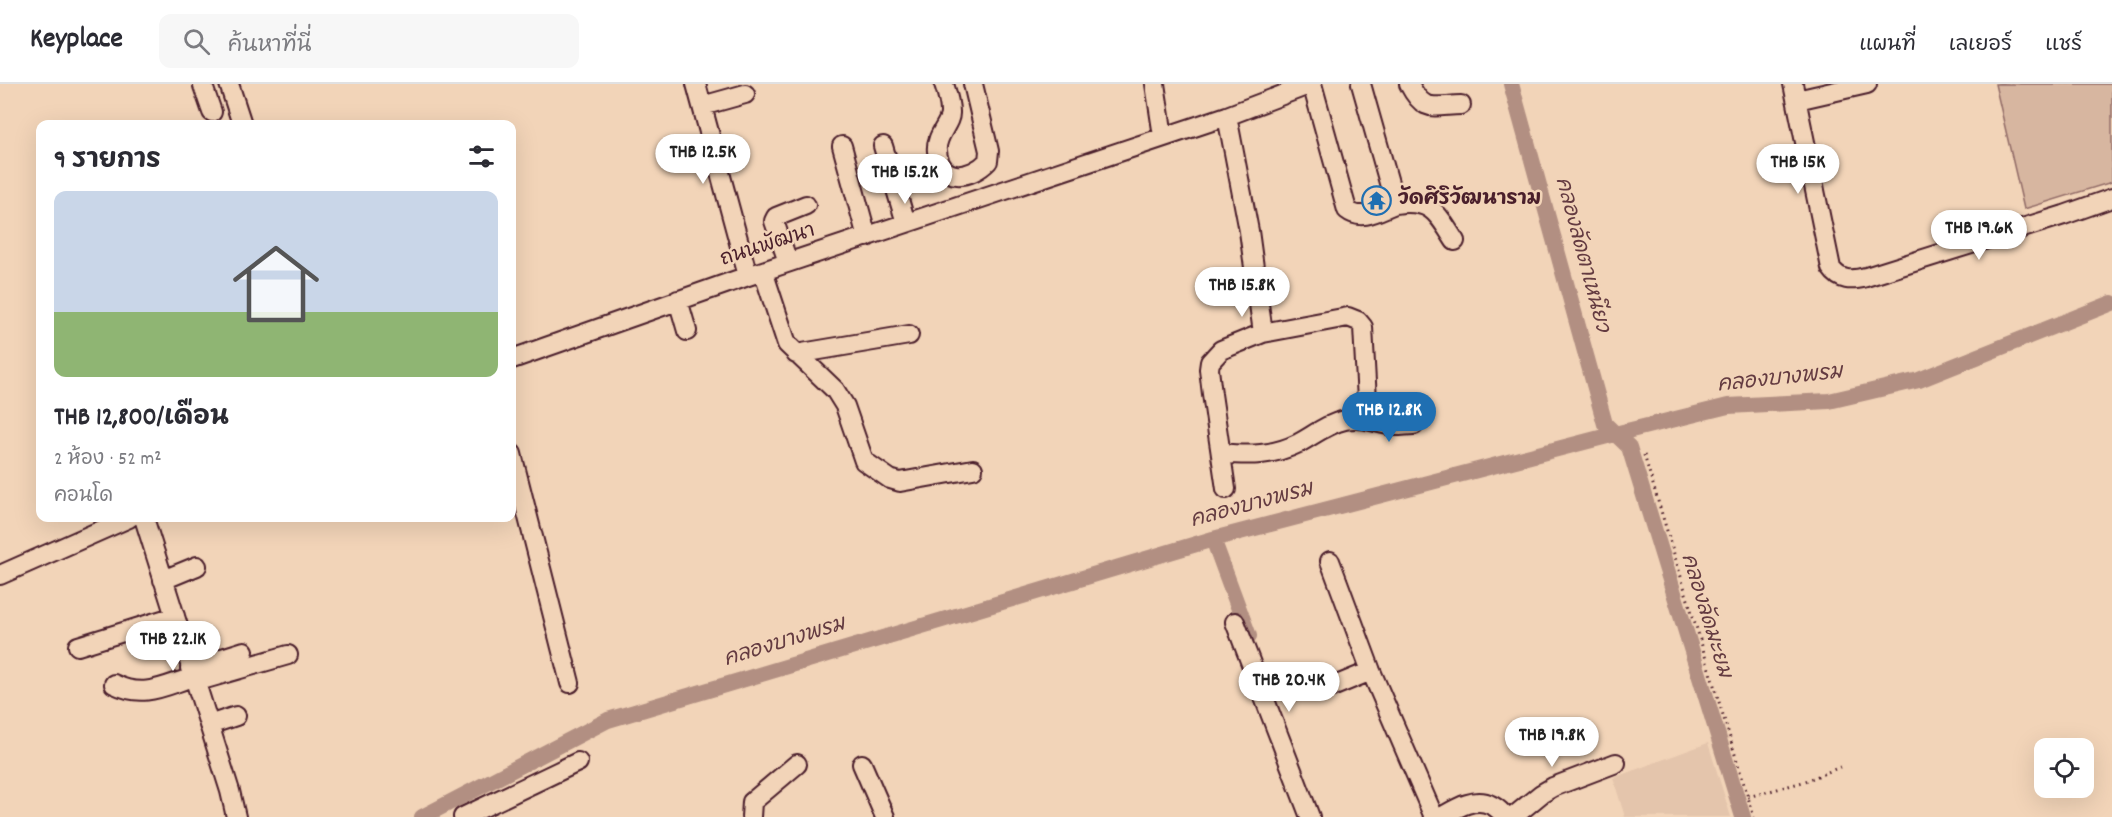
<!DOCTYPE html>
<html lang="th">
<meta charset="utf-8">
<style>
body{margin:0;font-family:Dekko,"Playpen Sans Thai",sans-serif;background:#f7f7f7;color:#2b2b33;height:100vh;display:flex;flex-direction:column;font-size:22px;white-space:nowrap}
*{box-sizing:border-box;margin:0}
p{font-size:20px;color:#7c7c81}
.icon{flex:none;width:33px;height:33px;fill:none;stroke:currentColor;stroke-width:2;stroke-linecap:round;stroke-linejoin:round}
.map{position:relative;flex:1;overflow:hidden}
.side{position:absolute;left:36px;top:36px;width:480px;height:402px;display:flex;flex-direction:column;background:#fff;border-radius:12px;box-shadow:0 6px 24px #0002}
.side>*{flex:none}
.controls{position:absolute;left:2034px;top:654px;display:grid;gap:12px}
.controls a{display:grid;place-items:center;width:60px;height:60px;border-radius:12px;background:#fff;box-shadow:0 6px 24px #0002;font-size:30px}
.price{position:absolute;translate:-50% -51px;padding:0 14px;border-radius:21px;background:#fff;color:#222;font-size:20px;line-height:39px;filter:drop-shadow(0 2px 3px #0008)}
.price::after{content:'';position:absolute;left:50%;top:36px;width:18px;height:14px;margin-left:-9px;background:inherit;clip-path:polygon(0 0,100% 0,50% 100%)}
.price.active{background:#1f6fb2;color:#fff}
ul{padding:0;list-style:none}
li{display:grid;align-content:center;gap:12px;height:318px;padding:0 18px}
li span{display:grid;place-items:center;height:186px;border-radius:12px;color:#555}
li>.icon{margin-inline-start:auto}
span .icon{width:108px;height:108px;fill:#fffc;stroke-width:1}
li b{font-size:26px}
h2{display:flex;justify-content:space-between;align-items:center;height:72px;padding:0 18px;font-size:26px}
header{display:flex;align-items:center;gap:36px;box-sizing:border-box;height:84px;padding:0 30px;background:#fff;border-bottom:2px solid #e1e1e2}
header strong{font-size:28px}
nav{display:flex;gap:33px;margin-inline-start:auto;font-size:21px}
.search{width:420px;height:54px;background:#f7f7f7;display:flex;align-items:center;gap:15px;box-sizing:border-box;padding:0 21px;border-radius:12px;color:#7c7c81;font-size:22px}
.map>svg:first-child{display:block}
</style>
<header>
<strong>Keyplace</strong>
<div class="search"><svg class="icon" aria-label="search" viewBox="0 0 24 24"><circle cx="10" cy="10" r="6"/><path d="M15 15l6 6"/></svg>ค้นหาที่นี่</div>
<nav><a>แผนที่</a><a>เลเยอร์</a><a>แชร์</a></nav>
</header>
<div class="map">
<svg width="2112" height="733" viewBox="0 0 2112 733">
<rect width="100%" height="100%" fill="#f2d4b8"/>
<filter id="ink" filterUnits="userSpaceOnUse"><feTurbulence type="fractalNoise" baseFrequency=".0167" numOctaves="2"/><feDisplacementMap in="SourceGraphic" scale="12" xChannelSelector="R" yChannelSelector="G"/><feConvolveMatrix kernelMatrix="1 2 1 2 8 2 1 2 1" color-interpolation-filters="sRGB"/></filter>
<g filter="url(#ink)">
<path fill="#e4c5ac" d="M 1708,659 L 1731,733 L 1625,733 L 1613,694 Z"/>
<path fill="#d7b6a0" stroke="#906a66" stroke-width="1.5" d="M 1995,0 L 2112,0 L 2112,98 L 2024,125 Z"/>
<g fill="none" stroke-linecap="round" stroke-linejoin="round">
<path stroke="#b28f82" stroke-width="16" d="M 1511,0 L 1605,340 L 1629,363 L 1743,733
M 1213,455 L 1249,552
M 422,733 L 608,636 L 1213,455 L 1615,350 L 1728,322 L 1829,317 L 1919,296 L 2112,219"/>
<defs>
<path id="minor" d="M 229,0 L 242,40
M 696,0 L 748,192
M 944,0 C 947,9 950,19 950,28 C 951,40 935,51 937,67 C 940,100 971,95 988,77 L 989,67 L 973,0
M 1155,0 L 1163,52
M 1312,0 L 1347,126 C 1362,138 1379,126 1395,120 L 1361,0
M 1409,0 C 1424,29 1431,22 1461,21
M 1793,0 L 1831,184 C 1840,197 1851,197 1866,193 L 2064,131 L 2112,114
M 203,2 L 212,28
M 1797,16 L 1867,0
M 702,22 L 745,10
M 842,62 L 867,153
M 883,62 L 906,139
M 1395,120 C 1432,115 1437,129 1455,157
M 788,178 L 774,137 L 776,133 L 806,121
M 763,187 L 787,260 L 835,306 L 845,322 L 864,377 L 890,395 L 900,398 L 973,385
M 678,216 L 687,247
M 1263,249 L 1348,233 L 1358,237 L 1363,243 L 1368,335
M 796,270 L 909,251
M 512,275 L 748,192 L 1227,32 L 1311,0
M 1221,369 C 1249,372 1273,372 1299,359 C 1314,351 1327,340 1345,336 C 1366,332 1377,341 1396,342 C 1402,342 1408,341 1414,341
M 512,370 L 570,599
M 1226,405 L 1212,310 L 1209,285 L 1210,278 L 1221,266 L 1263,249 L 1249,147 L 1227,32
M 144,434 L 230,707 L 236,733
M 1330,477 L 1371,587 L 1434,733
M 0,491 L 129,434
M 163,496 L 197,482
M 1235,538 L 1310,733
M 78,562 L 175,532
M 190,584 L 244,567
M 195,598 L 288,571
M 114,600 C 144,615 164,602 193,593
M 1332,603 L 1371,587
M 209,641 L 236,632
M 862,680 L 885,733
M 463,733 L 578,678
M 751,733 L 752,718 L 797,680
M 1441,733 C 1455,725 1475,712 1491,721 C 1497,723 1502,729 1506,733
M 1513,733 L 1541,710 L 1553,703 L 1616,679"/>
</defs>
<use href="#minor" stroke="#4a1f2b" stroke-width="22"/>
<path stroke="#4a1f2b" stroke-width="3" stroke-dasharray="1.5 4.5" stroke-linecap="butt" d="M 1644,371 L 1754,733
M 1748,713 L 1803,698 L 1840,683"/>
<use href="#minor" stroke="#f2d4b8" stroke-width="18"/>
</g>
</g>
<defs>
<symbol id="temple-ring" viewBox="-11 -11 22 22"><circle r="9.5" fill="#f2d4b8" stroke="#1f6fb2" stroke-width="1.5"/><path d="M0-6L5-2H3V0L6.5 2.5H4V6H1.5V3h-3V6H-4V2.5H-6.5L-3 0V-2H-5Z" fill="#1f6fb2"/></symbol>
</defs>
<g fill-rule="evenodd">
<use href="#temple-ring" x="1360" y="100" width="33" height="33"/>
</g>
<g text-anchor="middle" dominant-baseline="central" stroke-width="5" stroke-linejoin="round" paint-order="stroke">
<g font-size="20" font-weight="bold" fill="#4a1f2b" stroke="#f2d4b8" text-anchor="start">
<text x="1398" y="116">วัดศิริวัฒนาราม</text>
</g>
<g font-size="20" fill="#4a1f2b" stroke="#f2d4b8">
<text transform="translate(768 162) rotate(-18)">ถนนพัฒนา</text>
</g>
<g font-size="21" font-style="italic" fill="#643b41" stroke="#f2d4b8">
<text transform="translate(1581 171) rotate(75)">คลองลัดตาเหนียว</text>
<text transform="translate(1780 296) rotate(-6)">คลองบางพรม</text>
<text transform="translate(1252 422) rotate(-15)">คลองบางพรม</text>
<text transform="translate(1705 532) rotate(73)">คลองลัดมะยม</text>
<text transform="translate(785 559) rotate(-17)">คลองบางพรม</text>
</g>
</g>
</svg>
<div class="controls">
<a><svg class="icon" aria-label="locate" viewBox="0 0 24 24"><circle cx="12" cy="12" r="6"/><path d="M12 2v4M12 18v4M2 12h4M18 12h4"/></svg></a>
</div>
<b class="price" style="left:703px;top:101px">THB 12.5K</b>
<b class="price" style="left:1798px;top:111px">THB 15K</b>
<b class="price" style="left:905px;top:121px">THB 15.2K</b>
<b class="price" style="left:1979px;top:177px">THB 19.6K</b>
<b class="price" style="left:1242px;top:234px">THB 15.8K</b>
<b class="price active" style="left:1389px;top:359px">THB 12.8K</b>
<b class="price" style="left:173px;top:588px">THB 22.1K</b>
<b class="price" style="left:1289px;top:629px">THB 20.4K</b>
<b class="price" style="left:1552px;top:684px">THB 19.8K</b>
<section class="side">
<h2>9 รายการ<svg class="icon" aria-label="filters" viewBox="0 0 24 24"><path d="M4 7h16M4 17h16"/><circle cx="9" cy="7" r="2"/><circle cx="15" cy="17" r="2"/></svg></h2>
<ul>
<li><span style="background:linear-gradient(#c9d6e8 65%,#8fb573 0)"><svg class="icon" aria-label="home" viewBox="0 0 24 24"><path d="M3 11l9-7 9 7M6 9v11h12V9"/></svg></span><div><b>THB 12,800/เดือน</b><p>2 ห้อง · 52 m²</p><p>คอนโด</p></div></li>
</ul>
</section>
</div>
